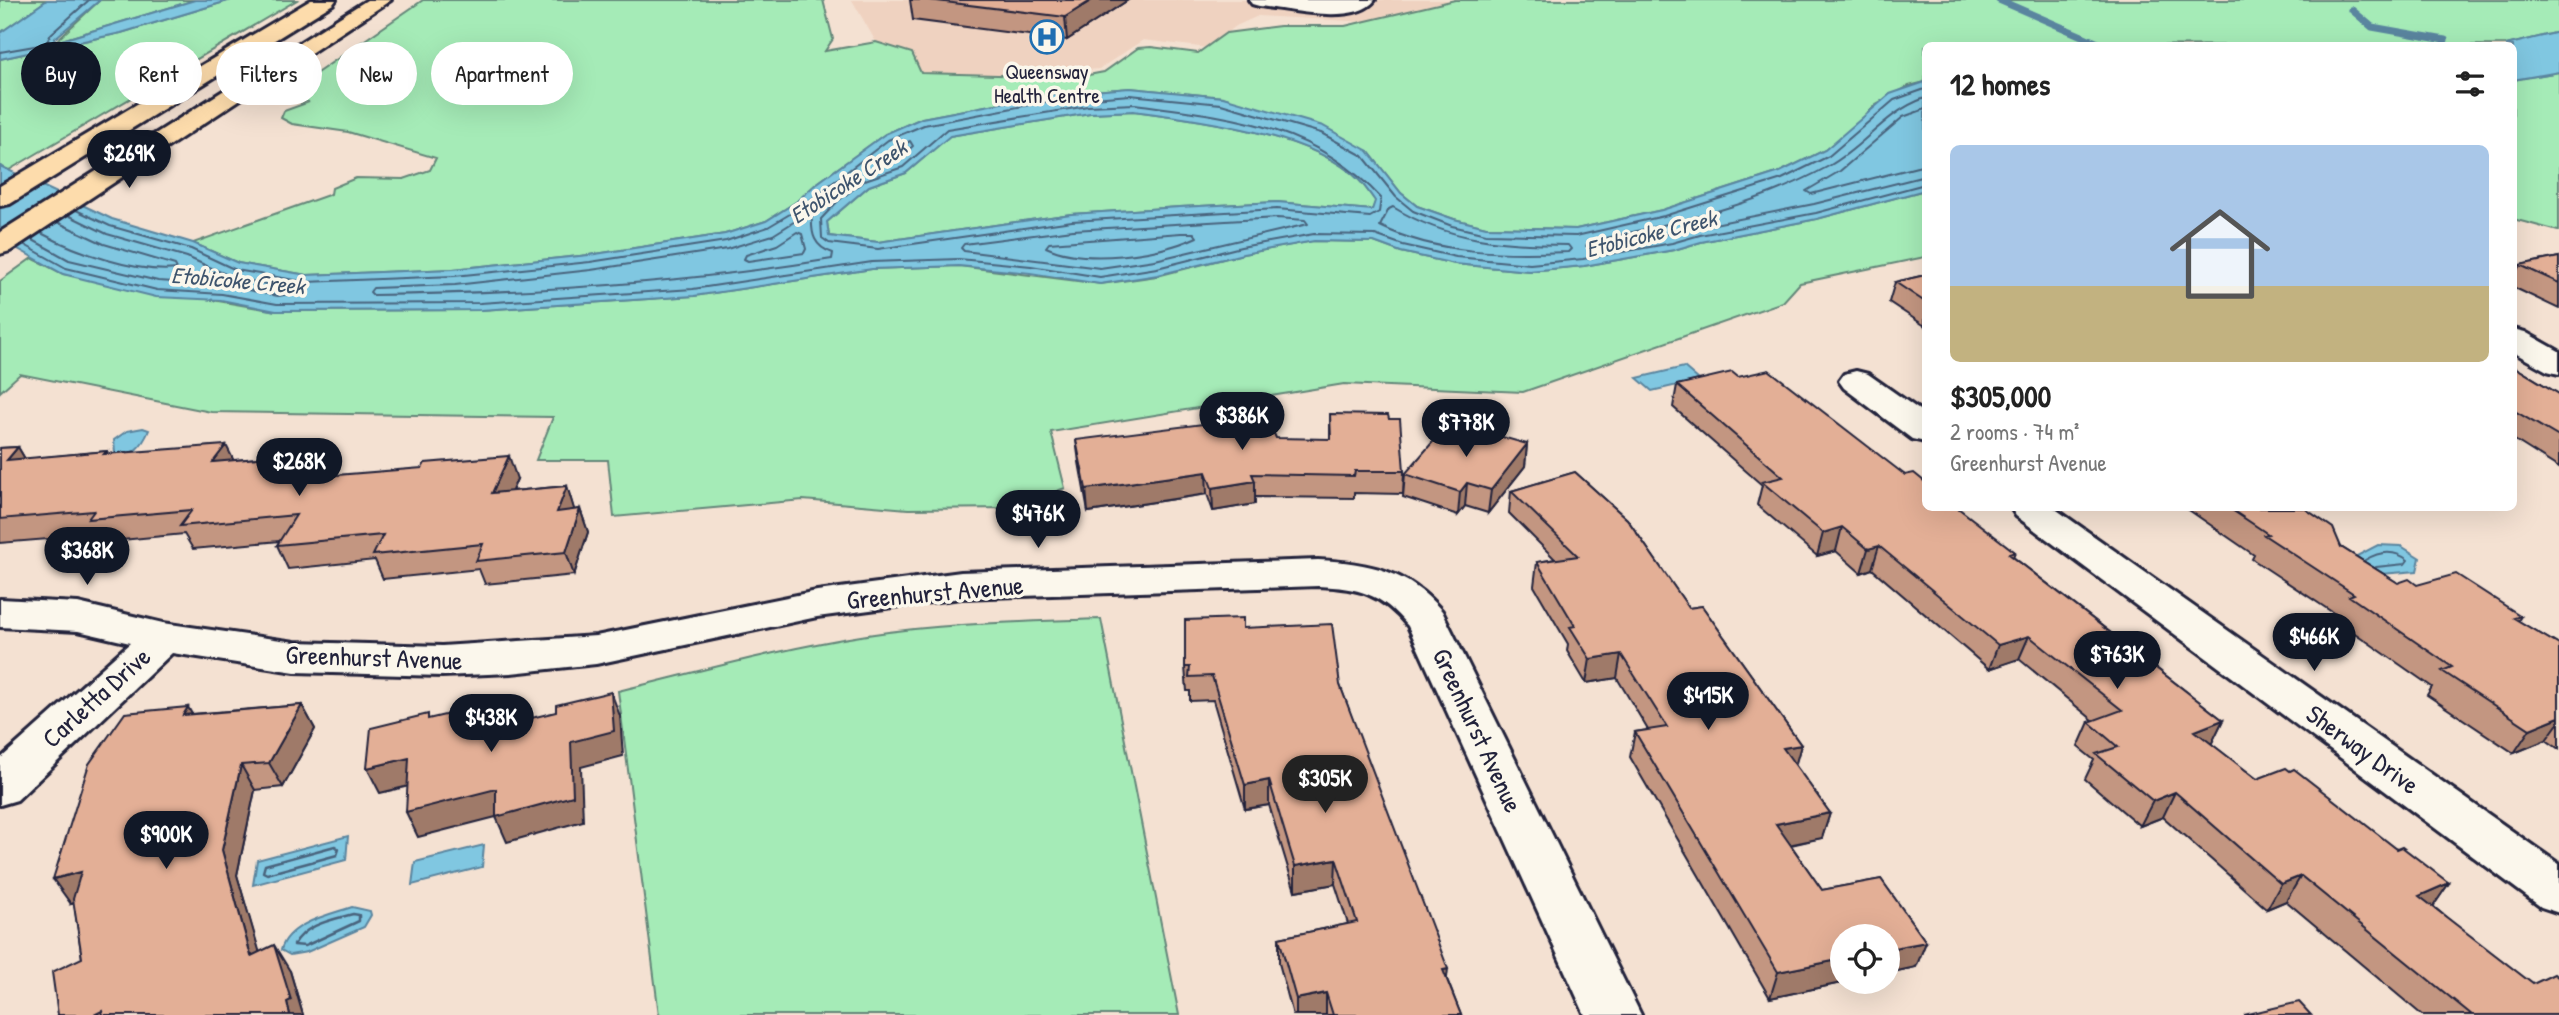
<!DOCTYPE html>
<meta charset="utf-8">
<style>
body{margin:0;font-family:"Patrick Hand",sans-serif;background:#f2f2f2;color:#222;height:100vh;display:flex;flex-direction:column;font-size:26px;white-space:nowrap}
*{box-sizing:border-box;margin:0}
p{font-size:23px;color:#767676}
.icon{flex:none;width:38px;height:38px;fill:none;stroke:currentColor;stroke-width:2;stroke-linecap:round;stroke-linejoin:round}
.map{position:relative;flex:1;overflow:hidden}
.drawer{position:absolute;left:1922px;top:42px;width:595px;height:469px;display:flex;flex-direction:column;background:#fff;border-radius:10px;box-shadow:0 7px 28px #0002}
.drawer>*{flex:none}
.hud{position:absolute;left:21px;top:42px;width:665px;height:63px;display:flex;gap:14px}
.tools{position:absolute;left:1830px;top:924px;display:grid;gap:14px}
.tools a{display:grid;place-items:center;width:70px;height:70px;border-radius:50%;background:#fff;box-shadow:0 7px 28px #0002;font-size:35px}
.price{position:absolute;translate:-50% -60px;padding:0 16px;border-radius:24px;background:#111827;color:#fff;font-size:23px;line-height:46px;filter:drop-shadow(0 2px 4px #0008)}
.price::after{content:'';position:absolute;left:50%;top:42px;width:21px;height:16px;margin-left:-10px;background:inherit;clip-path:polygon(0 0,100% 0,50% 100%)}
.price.active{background:#222;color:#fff}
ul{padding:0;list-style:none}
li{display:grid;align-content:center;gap:14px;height:371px;padding:0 28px}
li+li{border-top:2px solid #e0e0e0}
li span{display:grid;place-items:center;height:217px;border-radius:10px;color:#555}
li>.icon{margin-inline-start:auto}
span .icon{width:126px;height:126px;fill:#fffc;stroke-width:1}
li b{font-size:30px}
h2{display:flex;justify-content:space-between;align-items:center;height:84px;padding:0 28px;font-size:30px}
.pill{padding:0 24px;border-radius:32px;background:#fff;box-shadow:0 7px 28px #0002;font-size:24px;line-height:63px}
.pill.active{background:#111827;color:#fff}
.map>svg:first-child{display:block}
</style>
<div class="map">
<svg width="2559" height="1015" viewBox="0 0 2559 1015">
<rect width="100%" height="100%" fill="#f4e1d2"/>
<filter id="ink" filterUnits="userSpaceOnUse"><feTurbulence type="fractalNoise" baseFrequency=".0143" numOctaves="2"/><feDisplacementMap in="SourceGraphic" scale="14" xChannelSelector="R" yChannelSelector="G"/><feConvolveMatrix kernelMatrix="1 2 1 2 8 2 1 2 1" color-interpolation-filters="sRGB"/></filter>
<g filter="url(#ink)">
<path fill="#efd2c0" d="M 852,0 L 1455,0 L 1368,22 L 1258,16 L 1236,26 L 1208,48 L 1143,40 L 1099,69 L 1025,75 L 921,73 L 912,53 L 876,42 Z"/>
<path fill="#a5ebb7" stroke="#648679" stroke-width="2" d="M 0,0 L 47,0 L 0,33 Z
M 100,0 L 195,0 L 55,42 Z
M 231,0 L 297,0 L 9,170 L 0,166 L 0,59 L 121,33 Z
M 423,0 L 823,0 L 833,39 L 825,51 L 876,42 L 912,53 L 921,73 L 1078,77 L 1104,72 L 1138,48 L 1151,47 L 1198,53 L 1226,33 L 1280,26 L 1345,26 L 1455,0 L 2559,0 L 2559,32 L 2506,45 L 1925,46 L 1925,82 L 1909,86 L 1876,104 L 1856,125 L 1825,150 L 1780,172 L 1662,210 L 1576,229 L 1486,227 L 1454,219 L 1417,206 L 1401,193 L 1368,151 L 1223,97 L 1130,88 L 1043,95 L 922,118 L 885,134 L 816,184 L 796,202 L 766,221 L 725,234 L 589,255 L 453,269 L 307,275 L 238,263 L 193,243 L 331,194 L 332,188 L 356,178 L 404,179 L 430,170 L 436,158 L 348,132 L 292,124 L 281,118 L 284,111 L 309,102 L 279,99 Z
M 2559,72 L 2559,231 L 2558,231 L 2513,219 L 2513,80 Z
M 1134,111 C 1197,119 1313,134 1359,180 C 1365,186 1370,194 1376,201 L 1372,210 L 1277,202 L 1180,207 L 1071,214 L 878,242 L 829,236 L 827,222 L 869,186 L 906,173 L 949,136 L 1090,113 Z
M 1925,190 L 1925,257 L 1800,283 L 1783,302 L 1523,392 L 1344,384 L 1051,432 L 1065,488 L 1011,508 L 908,509 L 803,500 L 614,517 L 608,460 L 536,460 L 553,417 L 211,412 L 20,374 L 0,392 L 0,281 L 32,258 L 63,274 L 276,311 L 481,310 L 694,296 L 872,269 L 959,266 L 1101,284 L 1157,276 L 1243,254 L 1313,241 L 1374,242 L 1401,252 L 1455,264 L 1529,271 L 1584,266 L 1674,250 L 1701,242 L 1817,219 Z
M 1101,619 L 1179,1015 L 659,1015 L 618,691 C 701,671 783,648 867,635 C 944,623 1023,622 1101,619 Z"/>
<path fill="#80c7e1" stroke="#5a859f" stroke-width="2" fill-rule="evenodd" d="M 47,0 L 100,0 L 54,39 L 55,42 L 195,0 L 231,0 L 121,33 L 0,59 L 0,33 Z
M 2559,32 L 2559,72 L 2513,80 L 2513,46 L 2506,45 Z
M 1925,82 L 1925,190 L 1817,219 L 1701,242 L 1674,250 L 1584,266 L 1529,271 L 1455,264 L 1401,252 L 1374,242 L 1314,241 L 1243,254 L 1158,275 L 1100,284 L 1030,273 L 959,266 L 872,269 L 694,296 L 481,310 L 276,311 L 221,300 L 156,297 L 63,274 L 0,239 L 0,166 L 112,219 L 193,243 L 238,263 L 307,275 L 453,269 L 589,255 L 725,234 L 766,221 L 796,202 L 816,184 L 885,134 L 922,118 L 1043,95 L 1130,88 L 1223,97 L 1323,126 L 1368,151 L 1401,193 L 1417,206 L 1454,219 L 1486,227 L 1576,229 L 1662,210 L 1780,172 L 1825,150 L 1890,94 ZM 1134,111 C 1196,119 1314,134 1359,180 C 1365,186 1370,194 1375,201 L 1372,210 L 1277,202 L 1180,207 L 1071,214 L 878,242 L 829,236 L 827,222 L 869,186 L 906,173 L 950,136 L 1090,113 Z
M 1684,367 L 1699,380 L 1652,391 L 1637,378 Z
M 143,428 L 149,430 C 143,445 132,459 115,453 L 114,440 L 127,431 Z
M 2378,545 L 2401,546 L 2420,558 L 2417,571 L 2369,575 L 2347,561 Z
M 348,836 L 346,860 L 253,885 L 257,860 Z
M 484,845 L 482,867 L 412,885 L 415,862 Z
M 352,907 L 370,911 L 371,915 L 364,927 L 307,952 L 290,955 L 281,950 C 288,923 328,915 352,907 Z"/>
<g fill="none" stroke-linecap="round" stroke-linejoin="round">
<path stroke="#48647d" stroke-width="2" d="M 0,52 L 46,44 L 51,34 L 89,0
M 1925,98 C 1885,112 1865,146 1829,166 C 1755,207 1670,224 1588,242 L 1586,246 L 1590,249 L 1814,204 L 1925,176
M 1135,104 C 1230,117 1313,124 1381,198 L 1379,212 L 1370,217 L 1277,209 L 1072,221 L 878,249 L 829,243 L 822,238 L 821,219 L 838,201 L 865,180 L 903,167 L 947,129 L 1088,106 Z
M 1925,109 L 1903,117 L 1840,171 L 1806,191 L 1811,194 L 1925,165
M 910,141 L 913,146 L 898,159 L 875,165 L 875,160 Z
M 1393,207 C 1448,241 1505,245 1568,245 L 1571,249 L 1568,252 C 1505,255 1437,254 1380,226 L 1389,209 Z
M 76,210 L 110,226 L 191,249 L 236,270 L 306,282 L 454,276 L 590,262 L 726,241 L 768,227 L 800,208 L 888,140 L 924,125 L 1044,102 L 1130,95 L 1221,104 L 1321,133 L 1363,156 L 1396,197 L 1413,211 L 1452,226 L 1486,234 L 1576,236 L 1664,216 L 1782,179 L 1829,156 L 1894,100 L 1925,89
M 808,213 L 812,216 C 811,234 814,247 833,253 L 832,259 C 680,284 527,293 373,295 L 370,292 L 373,288 L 455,285 L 591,270 L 727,249 L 773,235 Z
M 1277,218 L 1305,220 L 1308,224 L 1155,260 L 1100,268 L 964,251 L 961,248 L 964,244 L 1073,230 Z
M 797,232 L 802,234 L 806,249 L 804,253 L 748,261 L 744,259 L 746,255 L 777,245 Z
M 41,233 C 76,252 138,274 177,269 L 175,265 L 104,244 L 57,222
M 1181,233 L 1194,233 L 1197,237 C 1158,255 1085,265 1046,247 L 1049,243 Z
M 31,239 L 69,260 L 158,281 L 223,285 L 278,296 L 296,293 L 294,289 L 234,278 L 187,257 L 107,234 L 68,215
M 23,244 L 66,268 L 157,290 L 222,294 L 277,304 L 480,303 L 693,289 L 872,262 L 959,259 L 1031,266 L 1100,277 L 1157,268 L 1241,247 L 1314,234 L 1375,235 L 1403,245 L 1456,257 L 1530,264 L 1583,259 L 1672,243 L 1700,235 L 1816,213 L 1925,184
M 2365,560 C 2380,551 2394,549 2408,560 L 2405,564 L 2376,567"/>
<path stroke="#48647d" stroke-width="2.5" d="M 335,846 L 339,849 L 337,855 L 267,874 L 263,872 L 265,865 Z
M 353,914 L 359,915 L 359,921 L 305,946 L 294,945 C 305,924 332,920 353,914 Z"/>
<path stroke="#5a859f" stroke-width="7" d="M 1999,0 L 2105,46
M 2352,10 L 2372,27 L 2445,40"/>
<defs>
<path id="minor" d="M 1249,0 L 1375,0 C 1356,26 1287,9 1259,6 L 1252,4 Z
M 2513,329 L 2525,332 L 2559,351 L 2559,374 L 2547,371 L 2513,352 Z
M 1856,371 L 1868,374 L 1925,414 L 1925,442 L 1912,439 L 1844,388 L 1839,381 L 1844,374 Z
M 2011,508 L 2054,508 L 2559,864 L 2559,913 L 2541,907 L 2016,516 Z
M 1318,560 C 1370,563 1407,570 1442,611 L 1641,1015 L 1585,1015 L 1408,626 C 1381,593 1359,588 1318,586 L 961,598 L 817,617 L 596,664 L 511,673 L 442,676 L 295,672 L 172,653 L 17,800 L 0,805 L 0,759 L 130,643 L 78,631 L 0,627 L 0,599 L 78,603 L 163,623 L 295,642 L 442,646 L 596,636 L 817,591 L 961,572 Z"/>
<path id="major" d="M 311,0 L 336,0 L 333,4 L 10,204 L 0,206 L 0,186 Z
M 367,0 L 391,0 L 10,251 L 0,254 L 0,232 Z"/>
</defs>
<use href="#minor" stroke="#22223b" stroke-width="6"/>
<use href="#major" stroke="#22223b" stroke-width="6"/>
<use href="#minor" fill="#fbf7ec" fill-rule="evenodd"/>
<use href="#major" fill="#fddcac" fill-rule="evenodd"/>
</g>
<path fill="#c39681" stroke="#22223b" stroke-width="2" d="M 910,0 L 1128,0 L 1067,40 L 913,20 Z
M 2559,257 L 2559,309 L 2513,287 L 2513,277 L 2520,265 Z
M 1925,275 L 1925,326 L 1889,302 L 1895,282 Z
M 2513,366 L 2559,394 L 2559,468 L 2513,439 Z
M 1738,377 L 1905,475 L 2015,552 L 2013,557 L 2223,720 L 2211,744 L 2257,779 L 2397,849 L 2449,883 L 2433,906 L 2559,1015 L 2422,1015 L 2286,901 L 2267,909 L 2163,817 L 2140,826 L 2085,779 L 2094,760 L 2078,747 L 2089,722 L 2094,721 L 2019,659 L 1989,669 L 1872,569 L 1861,573 L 1836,551 L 1817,556 L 1757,505 L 1762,485 L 1673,407 L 1677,385 Z
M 1330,414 L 1389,419 L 1404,471 L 1403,494 L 1354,493 L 1354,498 L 1255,497 L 1255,504 L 1213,511 L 1207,494 L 1088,512 L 1079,462 L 1076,440 L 1330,439 Z
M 1527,444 L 1525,466 L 1488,513 L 1465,506 L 1458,515 L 1403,497 L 1405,474 Z
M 18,447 L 25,459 L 107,451 L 108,454 L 234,460 L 315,453 L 318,458 L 331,476 L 517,479 L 512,491 L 567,486 L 574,510 L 580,509 L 588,532 L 574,575 L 485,584 L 479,569 L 383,579 L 375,560 L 288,569 L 277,545 L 280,541 L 193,549 L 184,534 L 101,542 L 97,535 L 0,543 L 0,448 Z
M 1575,472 L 1627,519 L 1689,608 L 1702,606 L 1801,745 L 1795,765 L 1830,813 L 1822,838 L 1791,845 L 1822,890 L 1881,879 L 1926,942 L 1916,967 L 1888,973 L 1888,936 L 1843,936 L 1843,982 L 1846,982 L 1770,998 L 1630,757 L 1635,732 L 1648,730 L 1617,678 L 1586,683 L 1567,651 L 1568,644 L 1534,586 L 1537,562 L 1555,559 L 1509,513 L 1511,491 Z
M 2186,508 L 2304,508 L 2341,547 L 2398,583 L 2417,585 L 2521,616 L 2518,621 L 2559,645 L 2559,749 L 2546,740 L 2514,753 L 2427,695 L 2432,687 L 2336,620 L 2338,616 L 2252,559 L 2254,555 Z
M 1243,628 L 1340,685 L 1447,979 L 1461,1015 L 1293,1015 L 1279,963 L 1279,938 L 1348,924 L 1335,884 L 1295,891 L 1269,805 L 1245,809 L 1213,700 L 1190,701 L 1190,691 L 1187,691 L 1185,667 Z
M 302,705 L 315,729 L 283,787 L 255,790 L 237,875 L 259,952 L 290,971 L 303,1015 L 58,1015 L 82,958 L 74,903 L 71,904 L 192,714 Z"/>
<path fill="#9f7a69" stroke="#22223b" stroke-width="2" d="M 1092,0 L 1128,0 L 1067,40 L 1065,17 Z
M 1527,444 L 1525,466 L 1488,513 L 1491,490 Z
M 226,445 L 237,467 L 213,462 Z
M 18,447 L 31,469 L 7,460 Z
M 315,453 L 320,463 L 323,458 L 333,481 L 311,477 L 311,459 Z
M 509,456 L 517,479 L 501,516 L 492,493 Z
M 1206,472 L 1207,494 L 1088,512 L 1086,489 Z
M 1255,481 L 1255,504 L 1213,511 L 1212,488 Z
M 1467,483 L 1465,506 L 1458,515 L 1460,492 Z
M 567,486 L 574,509 L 566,535 L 557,512 Z
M 580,509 L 588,532 L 574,575 L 566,552 Z
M 1842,527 L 1836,551 L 1817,556 L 1823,533 Z
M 1879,546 L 1872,569 L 1861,573 L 1868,549 Z
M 2029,636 L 2019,659 L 1989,669 L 1998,645 Z
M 1621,654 L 1617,678 L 1586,683 L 1590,659 Z
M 611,692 L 620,716 L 623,756 L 581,767 L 583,821 L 507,842 L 496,817 L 418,837 L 406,812 L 571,742 Z
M 302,705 L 315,729 L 283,787 L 269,763 Z
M 487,705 L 498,729 L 487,729 Z
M 188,707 L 202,732 L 183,715 Z
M 2559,717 L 2559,722 L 2546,740 L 2514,753 L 2530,729 Z
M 2223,720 L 2211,745 L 2195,731 Z
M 1801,745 L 1794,770 L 1783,748 Z
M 409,758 L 421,783 L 380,793 L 367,768 Z
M 241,765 L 255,790 L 237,875 L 268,981 L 251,956 L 222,850 Z
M 1269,780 L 1269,805 L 1245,809 L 1245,785 Z
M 2175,792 L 2163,817 L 2140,826 L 2153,801 Z
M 1830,813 L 1822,838 L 1769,849 L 1776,824 Z
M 1336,859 L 1335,884 L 1295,891 L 1295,866 Z
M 81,872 L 99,897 L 71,904 L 53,879 Z
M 2301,876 L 2286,901 L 2267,909 L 2281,884 Z
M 2449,883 L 2432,908 L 2419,896 Z
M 1926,942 L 1916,967 L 1888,973 L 1888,949 Z
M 274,945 L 290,971 L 303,1015 L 290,1015 Z
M 1843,959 L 1843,982 L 1846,982 L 1770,998 L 1778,972 Z
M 1448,969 L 1445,994 L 1443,970 Z
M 1326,993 L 1326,1015 L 1296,1015 L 1296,999 Z"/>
<path fill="#e3af96" stroke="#22223b" stroke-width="2" d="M 929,0 L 1092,0 L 1065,17 Z
M 2559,257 L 2559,283 L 2520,265 Z
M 1925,275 L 1925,302 L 1895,282 Z
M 2513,366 L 2559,394 L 2559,437 L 2513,410 Z
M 1769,370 L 1905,475 L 1914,473 L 1925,482 L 1925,508 L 1958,508 L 2015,552 L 2009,554 L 2223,720 L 2195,731 L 2257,779 L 2286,768 L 2290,771 L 2294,769 L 2397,849 L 2402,847 L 2449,883 L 2419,896 L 2533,984 L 2554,974 L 2559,978 L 2559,1015 L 2472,1015 L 2301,876 L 2281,884 L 2175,792 L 2153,801 L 2096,754 L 2118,747 L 2089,722 L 2122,710 L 2029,636 L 1998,645 L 1879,546 L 1868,549 L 1842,527 L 1823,533 L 1762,482 L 1783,477 L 1677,385 L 1732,372 L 1738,377 Z
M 1330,414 L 1388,415 L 1389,419 L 1400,419 L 1404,471 L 1355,471 L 1354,476 L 1252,474 L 1255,481 L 1212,488 L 1206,472 L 1086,489 L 1076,440 L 1266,416 L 1276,438 L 1331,439 Z
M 1450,422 L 1527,444 L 1491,490 L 1467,483 L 1460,492 L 1405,474 Z
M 226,445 L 213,462 L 315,453 L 311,459 L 323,458 L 311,477 L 422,468 L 425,463 L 509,456 L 492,493 L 567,486 L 557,512 L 580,509 L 566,552 L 476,561 L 483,544 L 373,555 L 383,535 L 277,545 L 296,515 L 180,526 L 192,510 L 88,519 L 94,511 L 0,519 L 0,448 L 18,447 L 7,460 L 107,451 L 104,454 Z
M 1575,472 L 1627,519 L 1689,608 L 1702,606 L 1801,745 L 1783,748 L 1830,813 L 1776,824 L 1822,890 L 1881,879 L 1926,942 L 1888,949 L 1888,936 L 1843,936 L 1843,959 L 1778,972 L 1635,732 L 1667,727 L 1621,654 L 1590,659 L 1570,627 L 1575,626 L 1537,562 L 1578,556 L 1511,491 Z
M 2229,508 L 2304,508 L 2333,528 L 2341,547 L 2398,583 L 2409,579 L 2417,585 L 2456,574 L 2521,616 L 2514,618 L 2559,645 L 2559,717 L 2530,729 L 2442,671 L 2452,667 L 2349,596 L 2354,594 L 2264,535 L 2268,534 Z
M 1243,618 L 1243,628 L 1332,624 L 1340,685 L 1448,969 L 1443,970 L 1461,1015 L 1333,1015 L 1326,993 L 1296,999 L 1279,938 L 1357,922 L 1336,859 L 1295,866 L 1269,780 L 1245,785 L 1212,676 L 1189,677 L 1190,667 L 1185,667 L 1185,620 Z
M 611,692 L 614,731 L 571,742 L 573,796 L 496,817 L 496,789 L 406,812 L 409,758 L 367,768 L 371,728 L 428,714 L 428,719 L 487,705 L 487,729 L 556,712 L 556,705 Z
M 302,705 L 269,763 L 241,765 L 222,850 L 251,956 L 274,945 L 291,1000 L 287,1002 L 290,1015 L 103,1015 L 102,1011 L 94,1015 L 58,1015 L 52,972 L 82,958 L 73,899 L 81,872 L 53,879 L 89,764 L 125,713 L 188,707 L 183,715 Z
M 2299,1002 L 2311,1015 L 2244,1015 Z"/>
</g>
<defs>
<symbol id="hospital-ring" viewBox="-11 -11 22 22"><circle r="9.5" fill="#fbf7ec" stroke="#1f6fb2" stroke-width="1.5"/><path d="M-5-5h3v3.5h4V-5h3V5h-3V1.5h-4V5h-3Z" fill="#1f6fb2"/></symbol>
</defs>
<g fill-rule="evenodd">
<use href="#hospital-ring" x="1028" y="18" width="38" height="38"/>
</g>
<g text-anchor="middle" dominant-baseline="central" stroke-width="7" stroke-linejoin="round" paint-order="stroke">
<g font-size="21" fill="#22223b" stroke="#fbf7ec">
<text x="1047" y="71">Queensway<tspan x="1047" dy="24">Health Centre</tspan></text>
</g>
<g font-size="23" font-style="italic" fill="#3e546d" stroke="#fbf7ec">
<text transform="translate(848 181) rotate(-33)">Etobicoke Creek</text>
<text transform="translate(1651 233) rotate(-14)">Etobicoke Creek</text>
<text transform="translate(238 280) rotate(5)">Etobicoke Creek</text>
</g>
<g font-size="26" fill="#22223b" stroke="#fbf7ec">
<text transform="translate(935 592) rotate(-5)">Greenhurst Avenue</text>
<text transform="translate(374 657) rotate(2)">Greenhurst Avenue</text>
<text transform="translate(96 697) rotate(-42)">Carletta Drive</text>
<text transform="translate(1478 730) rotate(65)">Greenhurst Avenue</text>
<text transform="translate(2363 749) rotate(36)">Sherway Drive</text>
</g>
</g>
</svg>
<div class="tools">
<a><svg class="icon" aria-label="locate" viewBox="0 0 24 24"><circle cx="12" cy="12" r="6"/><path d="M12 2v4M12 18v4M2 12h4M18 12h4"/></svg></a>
</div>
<b class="price" style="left:129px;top:190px">$269K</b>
<b class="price" style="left:1242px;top:452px">$386K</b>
<b class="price" style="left:1466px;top:459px">$778K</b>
<b class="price" style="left:299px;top:498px">$268K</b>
<b class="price" style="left:1038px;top:550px">$476K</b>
<b class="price" style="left:87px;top:587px">$368K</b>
<b class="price" style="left:2314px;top:673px">$466K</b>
<b class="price" style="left:2117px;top:691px">$763K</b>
<b class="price" style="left:1708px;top:732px">$415K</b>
<b class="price" style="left:491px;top:754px">$438K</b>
<b class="price active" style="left:1325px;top:815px">$305K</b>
<b class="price" style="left:166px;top:871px">$900K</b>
<div class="hud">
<a class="pill active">Buy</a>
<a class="pill">Rent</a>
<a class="pill">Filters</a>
<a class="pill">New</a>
<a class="pill">Apartment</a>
</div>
<section class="drawer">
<h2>12 homes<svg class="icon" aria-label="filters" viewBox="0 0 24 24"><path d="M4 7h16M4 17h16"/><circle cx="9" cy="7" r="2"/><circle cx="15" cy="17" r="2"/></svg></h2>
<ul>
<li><span style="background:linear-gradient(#a9c7e8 65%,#c2b280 0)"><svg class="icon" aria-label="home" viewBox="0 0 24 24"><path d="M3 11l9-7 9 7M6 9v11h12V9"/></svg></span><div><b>$305,000</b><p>2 rooms · 74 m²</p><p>Greenhurst Avenue</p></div></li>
</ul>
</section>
</div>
